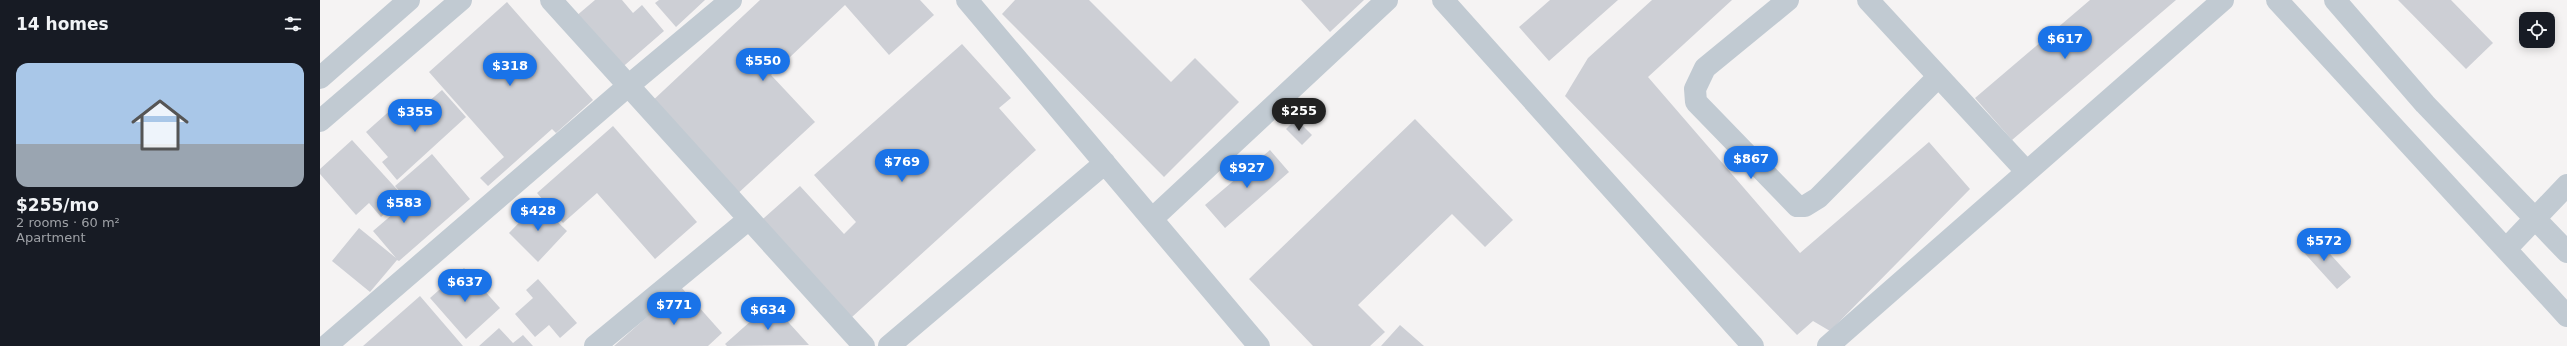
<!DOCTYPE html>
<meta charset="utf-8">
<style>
body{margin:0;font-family:"DejaVu Sans",sans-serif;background:#242831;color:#f1f3f6;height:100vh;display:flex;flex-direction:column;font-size:15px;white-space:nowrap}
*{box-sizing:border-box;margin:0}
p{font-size:13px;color:#9ea1a6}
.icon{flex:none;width:22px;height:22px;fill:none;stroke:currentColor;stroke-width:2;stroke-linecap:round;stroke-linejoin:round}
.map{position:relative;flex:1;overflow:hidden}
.side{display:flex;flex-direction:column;background:#171b24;width:320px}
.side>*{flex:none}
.buttons{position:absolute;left:2199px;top:12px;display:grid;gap:8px}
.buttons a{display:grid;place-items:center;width:36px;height:36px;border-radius:8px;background:#171b24;box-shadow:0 2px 10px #0003;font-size:20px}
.price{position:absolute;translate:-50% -34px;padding:0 9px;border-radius:14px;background:#1a73e8;color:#fff;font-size:13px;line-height:26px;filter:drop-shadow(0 1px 2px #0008)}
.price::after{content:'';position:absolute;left:50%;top:24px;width:12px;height:9px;margin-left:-6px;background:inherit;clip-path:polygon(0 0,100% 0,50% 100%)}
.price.on{background:#222;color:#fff}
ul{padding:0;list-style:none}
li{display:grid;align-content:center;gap:8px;height:212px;padding:0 16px}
li span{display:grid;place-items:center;height:124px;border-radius:12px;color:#555}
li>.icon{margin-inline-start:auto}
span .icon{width:72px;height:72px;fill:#fffc;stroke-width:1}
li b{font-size:17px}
h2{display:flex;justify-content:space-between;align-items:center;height:48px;padding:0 16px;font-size:17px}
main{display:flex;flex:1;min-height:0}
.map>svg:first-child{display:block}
</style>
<main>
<section class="side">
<h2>14 homes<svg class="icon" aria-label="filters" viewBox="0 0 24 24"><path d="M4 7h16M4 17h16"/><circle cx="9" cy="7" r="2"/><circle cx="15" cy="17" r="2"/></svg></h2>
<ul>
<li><span style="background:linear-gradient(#a9c7e8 65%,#9aa5b1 0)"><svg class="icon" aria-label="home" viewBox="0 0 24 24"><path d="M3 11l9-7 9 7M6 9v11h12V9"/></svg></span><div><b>$255/mo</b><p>2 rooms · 60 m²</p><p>Apartment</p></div></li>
</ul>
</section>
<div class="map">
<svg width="2247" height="346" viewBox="0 0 2247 346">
<rect width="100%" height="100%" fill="#f5f3f3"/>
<path fill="#cdcfd5" d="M 275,0 L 302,0 L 313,13 L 322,5 L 344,31 L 298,71 L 255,17 Z
M 339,0 L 385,0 L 356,27 L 335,3 Z
M 440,0 L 600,0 L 614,15 L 569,55 L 525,5 L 451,75 L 495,122 L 414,197 L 328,105 Z
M 695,0 L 769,0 L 851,82 L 875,58 L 919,102 L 844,177 L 682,14 Z
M 981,0 L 1044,0 L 1010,32 Z
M 1230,0 L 1298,0 L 1229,61 L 1199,27 Z
M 1332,0 L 1412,0 L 1328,77 L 1480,253 L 1609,142 L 1650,189 L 1510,331 L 1493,321 L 1477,335 L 1245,96 L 1268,58 Z
M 1770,0 L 1856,0 L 1692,140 L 1655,98 Z
M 2078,0 L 2131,0 L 2173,43 L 2146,69 Z
M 187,2 L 273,100 L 236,133 L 232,129 L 168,186 L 160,178 L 184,157 L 109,72 Z
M 642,44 L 691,98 L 679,108 L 716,150 L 532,317 L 434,227 L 480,186 L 524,234 L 536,222 L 494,175 Z
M 122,90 L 146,117 L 77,180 L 62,162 L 68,157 L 46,132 L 74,107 L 86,121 Z
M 976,119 L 992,135 L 982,145 L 966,129 Z
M 1095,119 L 1193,220 L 1165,247 L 1132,214 L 1038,305 L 1065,332 L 1050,346 L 993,346 L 929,279 Z
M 293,126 L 377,222 L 335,259 L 277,193 L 243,223 L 217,193 Z
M 32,140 L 83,196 L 61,217 L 49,203 L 36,215 L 0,174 L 0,169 Z
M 950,150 L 969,172 L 905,228 L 885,205 Z
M 112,154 L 150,199 L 79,261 L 77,260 L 50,292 L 12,261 L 39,228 L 76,258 L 53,231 L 88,201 L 75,186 Z
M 218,203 L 247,231 L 218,262 L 189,233 Z
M 1992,234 L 2031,277 L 2017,289 L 1978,246 Z
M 144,268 L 180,308 L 146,339 L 110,298 Z
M 218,279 L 257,323 L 240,338 L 229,325 L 215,337 L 195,314 L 213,298 L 206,290 Z
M 361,287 L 402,333 L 388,346 L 294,346 Z
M 100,296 L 143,346 L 43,346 Z
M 451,303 L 489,345 L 407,346 L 405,344 Z
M 1080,325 L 1104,346 L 1061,346 Z
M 179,328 L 193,343 L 203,335 L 213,346 L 159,346 Z"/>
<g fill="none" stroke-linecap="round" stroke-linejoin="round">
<path stroke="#c1cad2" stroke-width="22" d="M 231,0 L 544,346
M 647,0 L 939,346
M 1123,0 L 1433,346
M 1468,0 L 1385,68 L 1375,89 L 1376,102 L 1477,206 L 1485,206 L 1498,198 L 1618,77
M 1548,0 L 1706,171
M 1957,0 L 2247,316
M 2015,0 L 2105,104 L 2247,252
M 0,78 L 89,0
M 0,121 L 141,0
M 832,219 L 1067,0
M 2186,249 L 2247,185
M 6,346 L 308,86 L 411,0
M 275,346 L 429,219
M 569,346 L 785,163
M 1508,346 L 1903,0"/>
</g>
</svg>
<div class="buttons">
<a><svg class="icon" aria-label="locate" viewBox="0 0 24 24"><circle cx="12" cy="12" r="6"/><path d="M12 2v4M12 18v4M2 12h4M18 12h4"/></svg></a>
</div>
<b class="price" style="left:1745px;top:60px">$617</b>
<b class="price" style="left:443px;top:82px">$550</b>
<b class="price" style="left:190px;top:87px">$318</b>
<b class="price on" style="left:979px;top:132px">$255</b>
<b class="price" style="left:95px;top:133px">$355</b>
<b class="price" style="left:1431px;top:180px">$867</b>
<b class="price" style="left:582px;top:183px">$769</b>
<b class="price" style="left:927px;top:189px">$927</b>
<b class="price" style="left:84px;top:224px">$583</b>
<b class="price" style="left:218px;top:232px">$428</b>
<b class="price" style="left:2004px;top:262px">$572</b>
<b class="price" style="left:145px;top:303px">$637</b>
<b class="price" style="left:354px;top:326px">$771</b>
<b class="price" style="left:448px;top:331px">$634</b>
</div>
</main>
